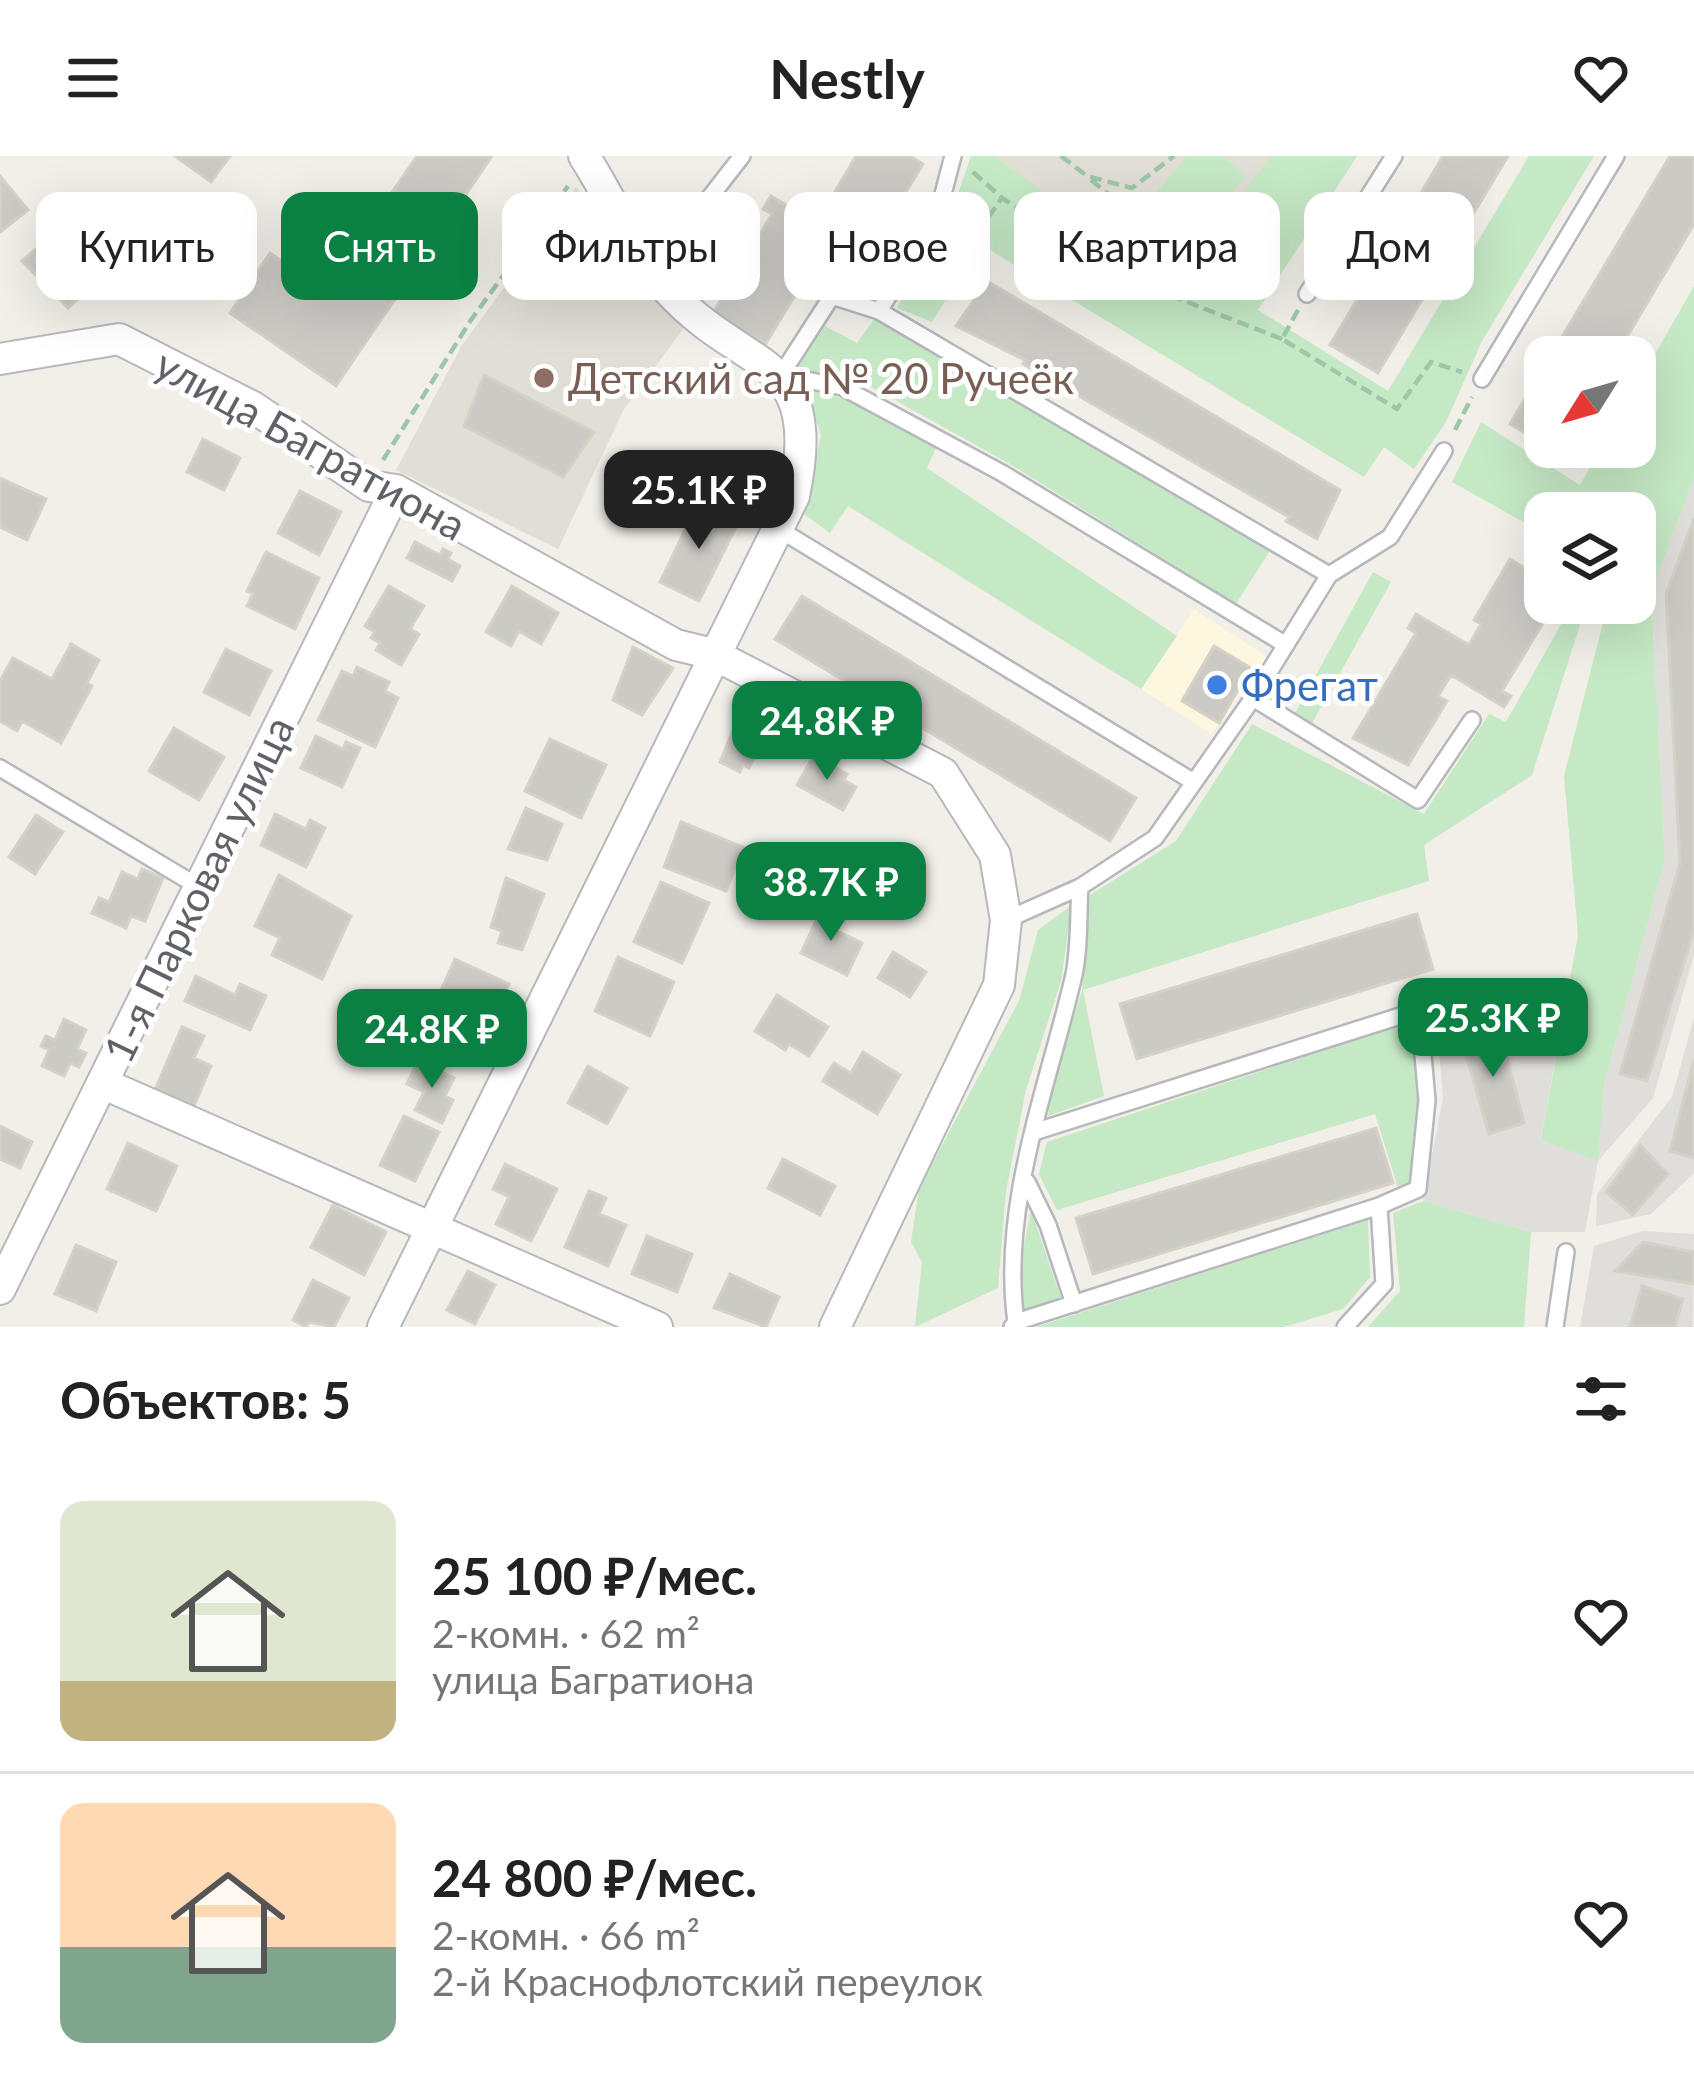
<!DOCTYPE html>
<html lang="ru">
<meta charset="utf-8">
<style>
body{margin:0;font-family:Lato,sans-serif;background:#f6f6f6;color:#222;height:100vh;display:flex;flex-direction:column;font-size:45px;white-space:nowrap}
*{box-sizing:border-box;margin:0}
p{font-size:39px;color:#767676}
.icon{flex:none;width:66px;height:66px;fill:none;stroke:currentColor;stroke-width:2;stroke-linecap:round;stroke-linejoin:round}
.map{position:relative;height:1171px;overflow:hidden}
.panel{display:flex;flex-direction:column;background:#fff;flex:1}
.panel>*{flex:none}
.banner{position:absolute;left:36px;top:36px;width:1623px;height:108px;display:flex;gap:24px}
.needle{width:78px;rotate:233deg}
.controls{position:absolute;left:1524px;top:180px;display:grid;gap:24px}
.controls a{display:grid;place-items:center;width:132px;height:132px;border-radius:24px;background:#fff;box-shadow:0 12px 48px #0002;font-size:60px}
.price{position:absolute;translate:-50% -102px;padding:0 27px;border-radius:24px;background:#0b8043;color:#fff;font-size:39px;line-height:78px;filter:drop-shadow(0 3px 6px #0008)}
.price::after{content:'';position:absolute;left:50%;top:72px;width:36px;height:27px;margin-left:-18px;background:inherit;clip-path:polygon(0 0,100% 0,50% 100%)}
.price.current{background:#222;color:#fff}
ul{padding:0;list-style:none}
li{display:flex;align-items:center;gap:36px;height:300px;padding:0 60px}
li+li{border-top:3px solid #e0e0e0}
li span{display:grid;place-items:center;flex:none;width:336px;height:240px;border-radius:24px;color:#555}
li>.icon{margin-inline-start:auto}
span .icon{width:144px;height:144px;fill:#fffc;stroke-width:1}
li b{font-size:51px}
h2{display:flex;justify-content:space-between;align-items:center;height:144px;padding:0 60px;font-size:51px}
.chip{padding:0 42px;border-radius:24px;background:#fff;box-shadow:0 12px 48px #0002;font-size:42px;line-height:108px}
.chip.current{background:#0b8043;color:#fff}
header{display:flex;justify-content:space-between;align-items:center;height:156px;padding:0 60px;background:#fff;font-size:54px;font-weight:700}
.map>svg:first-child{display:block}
</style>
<header><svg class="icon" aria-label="menu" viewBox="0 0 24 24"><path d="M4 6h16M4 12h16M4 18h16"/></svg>Nestly<svg class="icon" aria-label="heart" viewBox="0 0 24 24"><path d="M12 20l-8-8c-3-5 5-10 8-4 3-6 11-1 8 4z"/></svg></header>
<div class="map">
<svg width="1694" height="1171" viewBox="0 0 1694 1171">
<rect width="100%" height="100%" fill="#f1efe8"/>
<path fill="#fef7e0" d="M 1194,453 L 1267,501 L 1212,578 L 1141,533 Z"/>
<path fill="#e0deda" d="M 1694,322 L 1694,799 L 1653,942 L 1598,1005 L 1585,1076 L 1531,1076 L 1423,1045 L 1443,942 L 1436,860 L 1467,850 L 1564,853 L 1541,983 L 1598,1004 L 1604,929 L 1665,703 L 1651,437 Z
M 1694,861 L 1694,1017 L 1651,1058 L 1596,1070 L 1597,1038 L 1672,941 Z
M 1643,1075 L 1694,1078 L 1693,1171 L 1580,1171 L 1594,1090 Z"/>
<path fill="#e1ded6" d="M 995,0 L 1271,0 L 1170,130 Z
M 576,31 L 683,173 L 624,253 L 558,393 L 396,314 L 461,191 Z"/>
<path fill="#c5e8c5" d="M 971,0 L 995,0 L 1170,129 L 1271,0 L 1357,0 L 1258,154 L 1388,235 L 1529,0 L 1594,0 L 1482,185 L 1446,266 L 1414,313 L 1384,291 L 1364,321 L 980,88 L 932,166 L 897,152 L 951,58 Z
M 1187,0 L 1222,0 L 1246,20 L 1194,81 L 1150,44 Z
M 1694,130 L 1694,322 L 1651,437 L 1665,703 L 1604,929 L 1598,1005 L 1541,984 L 1578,779 L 1564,620 L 1608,447 L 1635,447 L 1635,357 L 1545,357 L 1545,378 L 1452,326 L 1481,266 L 1580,329 L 1602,291 L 1635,291 L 1635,233 Z
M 874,163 L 1271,393 L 1236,448 L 1010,308 L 873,232 L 847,221 L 796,213 L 825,170 L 857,187 Z
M 806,233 L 849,244 L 936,292 L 927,312 L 1177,480 L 1141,533 L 848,350 L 830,377 L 804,358 L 821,279 Z
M 1373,416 L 1391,426 L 1311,569 L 1294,559 Z
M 1573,447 L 1587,447 L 1532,619 L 1424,689 L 1429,725 L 1083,834 L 1104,940 L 1048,960 L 1055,917 L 1082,835 L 1090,739 L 1176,685 L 1252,568 L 1424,658 L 1489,558 L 1506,566 Z
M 1072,749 L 1061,825 L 1026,934 L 1006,1035 L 998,1132 L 915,1171 L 922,1106 L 911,1086 L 919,1032 L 1019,845 L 1038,774 Z
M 1410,866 L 1419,946 L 1413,1028 L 1399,1035 L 1375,958 L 1057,1054 L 1039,1018 L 1047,986 Z
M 1423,1045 L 1531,1076 L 1524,1171 L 1368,1171 L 1400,1135 L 1393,1057 Z
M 1031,1054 L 1061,1142 L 1024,1154 L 1018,1120 Z
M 1368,1064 L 1370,1121 L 1343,1153 L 1284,1171 L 1036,1171 Z"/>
<path fill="#cccac5" stroke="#d6d1c6" stroke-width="3" d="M 175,0 L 230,0 L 211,26 Z
M 417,0 L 492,0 L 336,230 L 230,157 L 270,97 L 307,122 L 300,132 L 318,144 Z
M 856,0 L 910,0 L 923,8 L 861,110 L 870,115 L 862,129 L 809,96 L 796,118 L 805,123 L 766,187 L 711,160 L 772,58 L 763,53 L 771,40 L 824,71 L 839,46 L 832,41 Z
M 1443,0 L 1508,0 L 1378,217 L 1330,189 Z
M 1670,0 L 1694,0 L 1694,68 L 1615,201 L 1550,201 Z
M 0,20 L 28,54 L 0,76 Z
M 62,70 L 101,123 L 68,152 L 22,105 Z
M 987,125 L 1340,334 L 1317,383 L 1286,365 L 1289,361 L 1023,208 L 1025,204 L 956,170 Z
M 1545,209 L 1545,289 L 1510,268 Z
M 484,219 L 594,276 L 563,321 L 464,270 Z
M 203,283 L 240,302 L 224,334 L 187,316 Z
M 0,322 L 46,343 L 27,384 L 0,371 Z
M 300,335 L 341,356 L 319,399 L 278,377 Z
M 698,347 L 738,367 L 699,445 L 660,426 Z
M 1694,362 L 1694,775 L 1647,925 L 1620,918 L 1680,707 L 1666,438 Z
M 415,386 L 440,399 L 443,393 L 451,397 L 448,403 L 460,410 L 452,425 L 407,402 Z
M 266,396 L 319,422 L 295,473 L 247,450 L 253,438 L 247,435 Z
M 1510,403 L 1539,421 L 1545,419 L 1545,447 L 1555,447 L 1502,535 L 1511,540 L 1504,551 L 1451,519 L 1438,540 L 1447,545 L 1408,609 L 1353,582 L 1416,477 L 1408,472 L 1416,458 L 1469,489 L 1481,468 L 1474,464 Z
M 389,430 L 424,450 L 410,473 L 419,478 L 401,509 L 376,494 L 380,487 L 371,482 L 375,476 L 365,470 Z
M 512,430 L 558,457 L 541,488 L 519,475 L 511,490 L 486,476 Z
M 802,440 L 1136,642 L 1110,685 L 775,483 Z
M 71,488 L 99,504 L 87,527 L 92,530 L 61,587 L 22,565 L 17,575 L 0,565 L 0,525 L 13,502 L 52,523 Z
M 1214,490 L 1251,512 L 1219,567 L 1182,545 Z
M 633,491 L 673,512 L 642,559 L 613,544 Z
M 226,493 L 271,515 L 249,559 L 204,536 Z
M 357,511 L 389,526 L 385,535 L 398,542 L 375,591 L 318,564 L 342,515 L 353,520 Z
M 739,560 L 768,575 L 749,612 L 743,609 L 740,616 L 720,606 Z
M 174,572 L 224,601 L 199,644 L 149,615 Z
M 316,580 L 343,593 L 346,586 L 360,592 L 342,631 L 301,612 Z
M 550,583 L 606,609 L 581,662 L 525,635 Z
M 814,599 L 847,618 L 844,624 L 856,631 L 843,654 L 797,629 Z
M 526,652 L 562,668 L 547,704 L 508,693 Z
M 275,658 L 306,673 L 310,664 L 325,672 L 306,711 L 261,689 Z
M 36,659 L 63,676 L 35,718 L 9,701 Z
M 681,666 L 743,691 L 726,735 L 664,711 Z
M 142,713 L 163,722 L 145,765 L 131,760 L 126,772 L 92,757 L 99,742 L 109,746 L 122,716 L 138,723 Z
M 279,719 L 351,760 L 322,823 L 272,799 L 280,782 L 255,770 Z
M 506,722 L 544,738 L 522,794 L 498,787 L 502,775 L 491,771 Z
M 661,726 L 709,747 L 682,807 L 634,786 Z
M 822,752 L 843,762 L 837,775 L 862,787 L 847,819 L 801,797 Z
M 1417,758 L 1433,813 L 1137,903 L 1120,848 Z
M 893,796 L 926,816 L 910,841 L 878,822 Z
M 618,801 L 674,826 L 650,880 L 595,855 Z
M 455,803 L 509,828 L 491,868 L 482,864 L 478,872 L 433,852 Z
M 196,820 L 235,839 L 240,828 L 266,840 L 250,874 L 185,845 Z
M 777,839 L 828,871 L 809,900 L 789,888 L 785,894 L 755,875 Z
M 64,863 L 86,874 L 77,893 L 86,897 L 79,911 L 70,907 L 64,920 L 42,910 L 49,894 L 41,890 L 46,880 L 55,884 Z
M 182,871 L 204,880 L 194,902 L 211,910 L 194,950 L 155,934 Z
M 1499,871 L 1524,967 L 1489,978 L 1461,882 Z
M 863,896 L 900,919 L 877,958 L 823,925 L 834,907 L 851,917 Z
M 418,904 L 454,922 L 445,940 L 453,944 L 442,967 L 415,954 L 424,936 L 407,928 Z
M 1694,904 L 1694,1002 L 1670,995 Z
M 588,910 L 627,932 L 607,968 L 568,947 Z
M 404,960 L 439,976 L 415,1025 L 380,1009 Z
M 0,970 L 32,986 L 20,1012 L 0,1003 Z
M 1376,972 L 1393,1027 L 1093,1118 L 1076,1062 Z
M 128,987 L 177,1010 L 156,1055 L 107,1033 Z
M 1640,989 L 1668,1018 L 1633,1059 L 1606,1036 Z
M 783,1003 L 835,1030 L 820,1059 L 768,1032 Z
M 505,1008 L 557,1033 L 531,1085 L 496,1068 L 509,1041 L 493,1033 Z
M 589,1035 L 606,1042 L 599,1058 L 626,1069 L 608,1110 L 565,1091 Z
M 333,1049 L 386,1076 L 364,1119 L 311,1091 Z
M 647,1080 L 692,1098 L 677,1136 L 632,1118 Z
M 1643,1086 L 1694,1096 L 1694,1128 L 1615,1115 Z
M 76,1089 L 116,1106 L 96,1155 L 55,1138 Z
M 468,1115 L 495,1129 L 475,1168 L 447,1154 Z
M 730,1118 L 779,1141 L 766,1171 L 714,1152 Z
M 313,1124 L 349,1142 L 334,1171 L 309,1166 L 306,1171 L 293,1164 Z
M 1642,1130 L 1683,1143 L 1675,1171 L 1630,1171 Z"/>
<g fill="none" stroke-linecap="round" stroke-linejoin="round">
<defs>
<path id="lane" d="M 653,114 L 742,0
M 1307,138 L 1394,0
M 879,155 L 937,61 L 953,0
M 1482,223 L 1616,0
M 777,372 L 1192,625
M 1286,489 L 1002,317 L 842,231 L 781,219 L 832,140 L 879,155 L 1329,419
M 1253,542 L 1418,644 L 1472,564
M 0,612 L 199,731
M 1006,764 L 1080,731 L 1155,682 L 1253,542 L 1329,419 L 1390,381 L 1444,295
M 1034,976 L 1419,854 L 1427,944 L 1418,1033 L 1379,1050
M 1027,1026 L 1048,1069 L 1074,1148
M 1016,1166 L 1379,1050 L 1384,1128 L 1345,1171
M 1012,1171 L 1016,1166 C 1000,1051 1047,933 1073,823 C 1080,794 1078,760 1080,731
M 1555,1171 L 1566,1096"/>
<path id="street" d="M 0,203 L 119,183 L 253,251 L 369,330 L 396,334 L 676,489 L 713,498 L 943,617 L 995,699 L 1006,764 L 999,829 L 835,1171
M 102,927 L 657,1171
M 0,1133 L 396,334
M 383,1171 L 794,340 C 824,194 746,220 668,134 C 633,96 612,43 584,0"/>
</defs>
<use href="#lane" stroke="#b5b8bc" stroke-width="20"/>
<use href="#street" stroke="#b5b8bc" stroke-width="34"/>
<path stroke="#9cc7a9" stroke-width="4.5" stroke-dasharray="12 6" stroke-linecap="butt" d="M 1061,0 L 1087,20 L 1132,32 L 1174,0
M 973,16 L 1002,42 L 1136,126 L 1282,183
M 1091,24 L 1180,95
M 947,91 L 972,84 L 1002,42
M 1298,154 L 1282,183 L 1397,253 L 1431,206 L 1462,216
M 1455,274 L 1472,241
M 383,304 L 471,164 L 568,30"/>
<use href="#lane" stroke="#fff" stroke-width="15"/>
<use href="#street" stroke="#fff" stroke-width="30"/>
</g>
<circle fill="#8d6e63" stroke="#fff" stroke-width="4.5" cx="544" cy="222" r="12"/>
<circle fill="#3f7fe0" stroke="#fff" stroke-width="4.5" cx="1217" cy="529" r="12"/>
<g text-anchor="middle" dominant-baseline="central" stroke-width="10" stroke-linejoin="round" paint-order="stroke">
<g font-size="42" fill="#785e54" stroke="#fff" text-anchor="start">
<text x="568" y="222">Детский сад № 20 Ручеёк</text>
</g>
<g font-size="42" fill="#5f6368" stroke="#fff">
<text transform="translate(311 288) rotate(29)">улица Багратиона</text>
<text transform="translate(198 733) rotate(-64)">1-я Парковая улица</text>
</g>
<g font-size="42" fill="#366cbe" stroke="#fff" text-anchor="start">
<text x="1241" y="529">Фрегат</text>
</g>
</g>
</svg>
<div class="controls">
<a><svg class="needle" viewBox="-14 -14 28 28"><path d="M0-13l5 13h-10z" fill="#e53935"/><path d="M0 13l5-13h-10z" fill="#767676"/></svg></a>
<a><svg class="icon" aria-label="layers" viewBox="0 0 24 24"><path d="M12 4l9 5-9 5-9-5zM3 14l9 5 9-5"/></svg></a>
</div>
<b class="price current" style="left:699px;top:396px">25.1K ₽</b>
<b class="price" style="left:827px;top:627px">24.8K ₽</b>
<b class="price" style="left:831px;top:788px">38.7K ₽</b>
<b class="price" style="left:1493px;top:924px">25.3K ₽</b>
<b class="price" style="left:432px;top:935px">24.8K ₽</b>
<div class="banner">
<a class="chip">Купить</a>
<a class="chip current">Снять</a>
<a class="chip">Фильтры</a>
<a class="chip">Новое</a>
<a class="chip">Квартира</a>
<a class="chip">Дом</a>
</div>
</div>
<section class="panel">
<h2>Объектов: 5<svg class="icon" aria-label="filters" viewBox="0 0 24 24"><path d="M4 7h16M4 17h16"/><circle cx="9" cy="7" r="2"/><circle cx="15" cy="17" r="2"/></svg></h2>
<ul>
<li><span style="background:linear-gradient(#dfe7d0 75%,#c2b280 0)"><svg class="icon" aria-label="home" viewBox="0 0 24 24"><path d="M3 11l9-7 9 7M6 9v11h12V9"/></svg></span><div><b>25 100 ₽/мес.</b><p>2-комн. · 62 m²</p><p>улица Багратиона</p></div><svg class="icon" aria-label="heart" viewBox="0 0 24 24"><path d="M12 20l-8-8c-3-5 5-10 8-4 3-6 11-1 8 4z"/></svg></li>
<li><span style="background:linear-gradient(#ffd9b3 60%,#7fa58c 0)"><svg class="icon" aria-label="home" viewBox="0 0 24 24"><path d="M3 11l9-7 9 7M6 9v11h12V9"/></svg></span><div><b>24 800 ₽/мес.</b><p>2-комн. · 66 m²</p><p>2-й Краснофлотский переулок</p></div><svg class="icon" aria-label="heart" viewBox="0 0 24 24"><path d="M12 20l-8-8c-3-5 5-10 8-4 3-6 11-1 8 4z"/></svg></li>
</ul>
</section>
